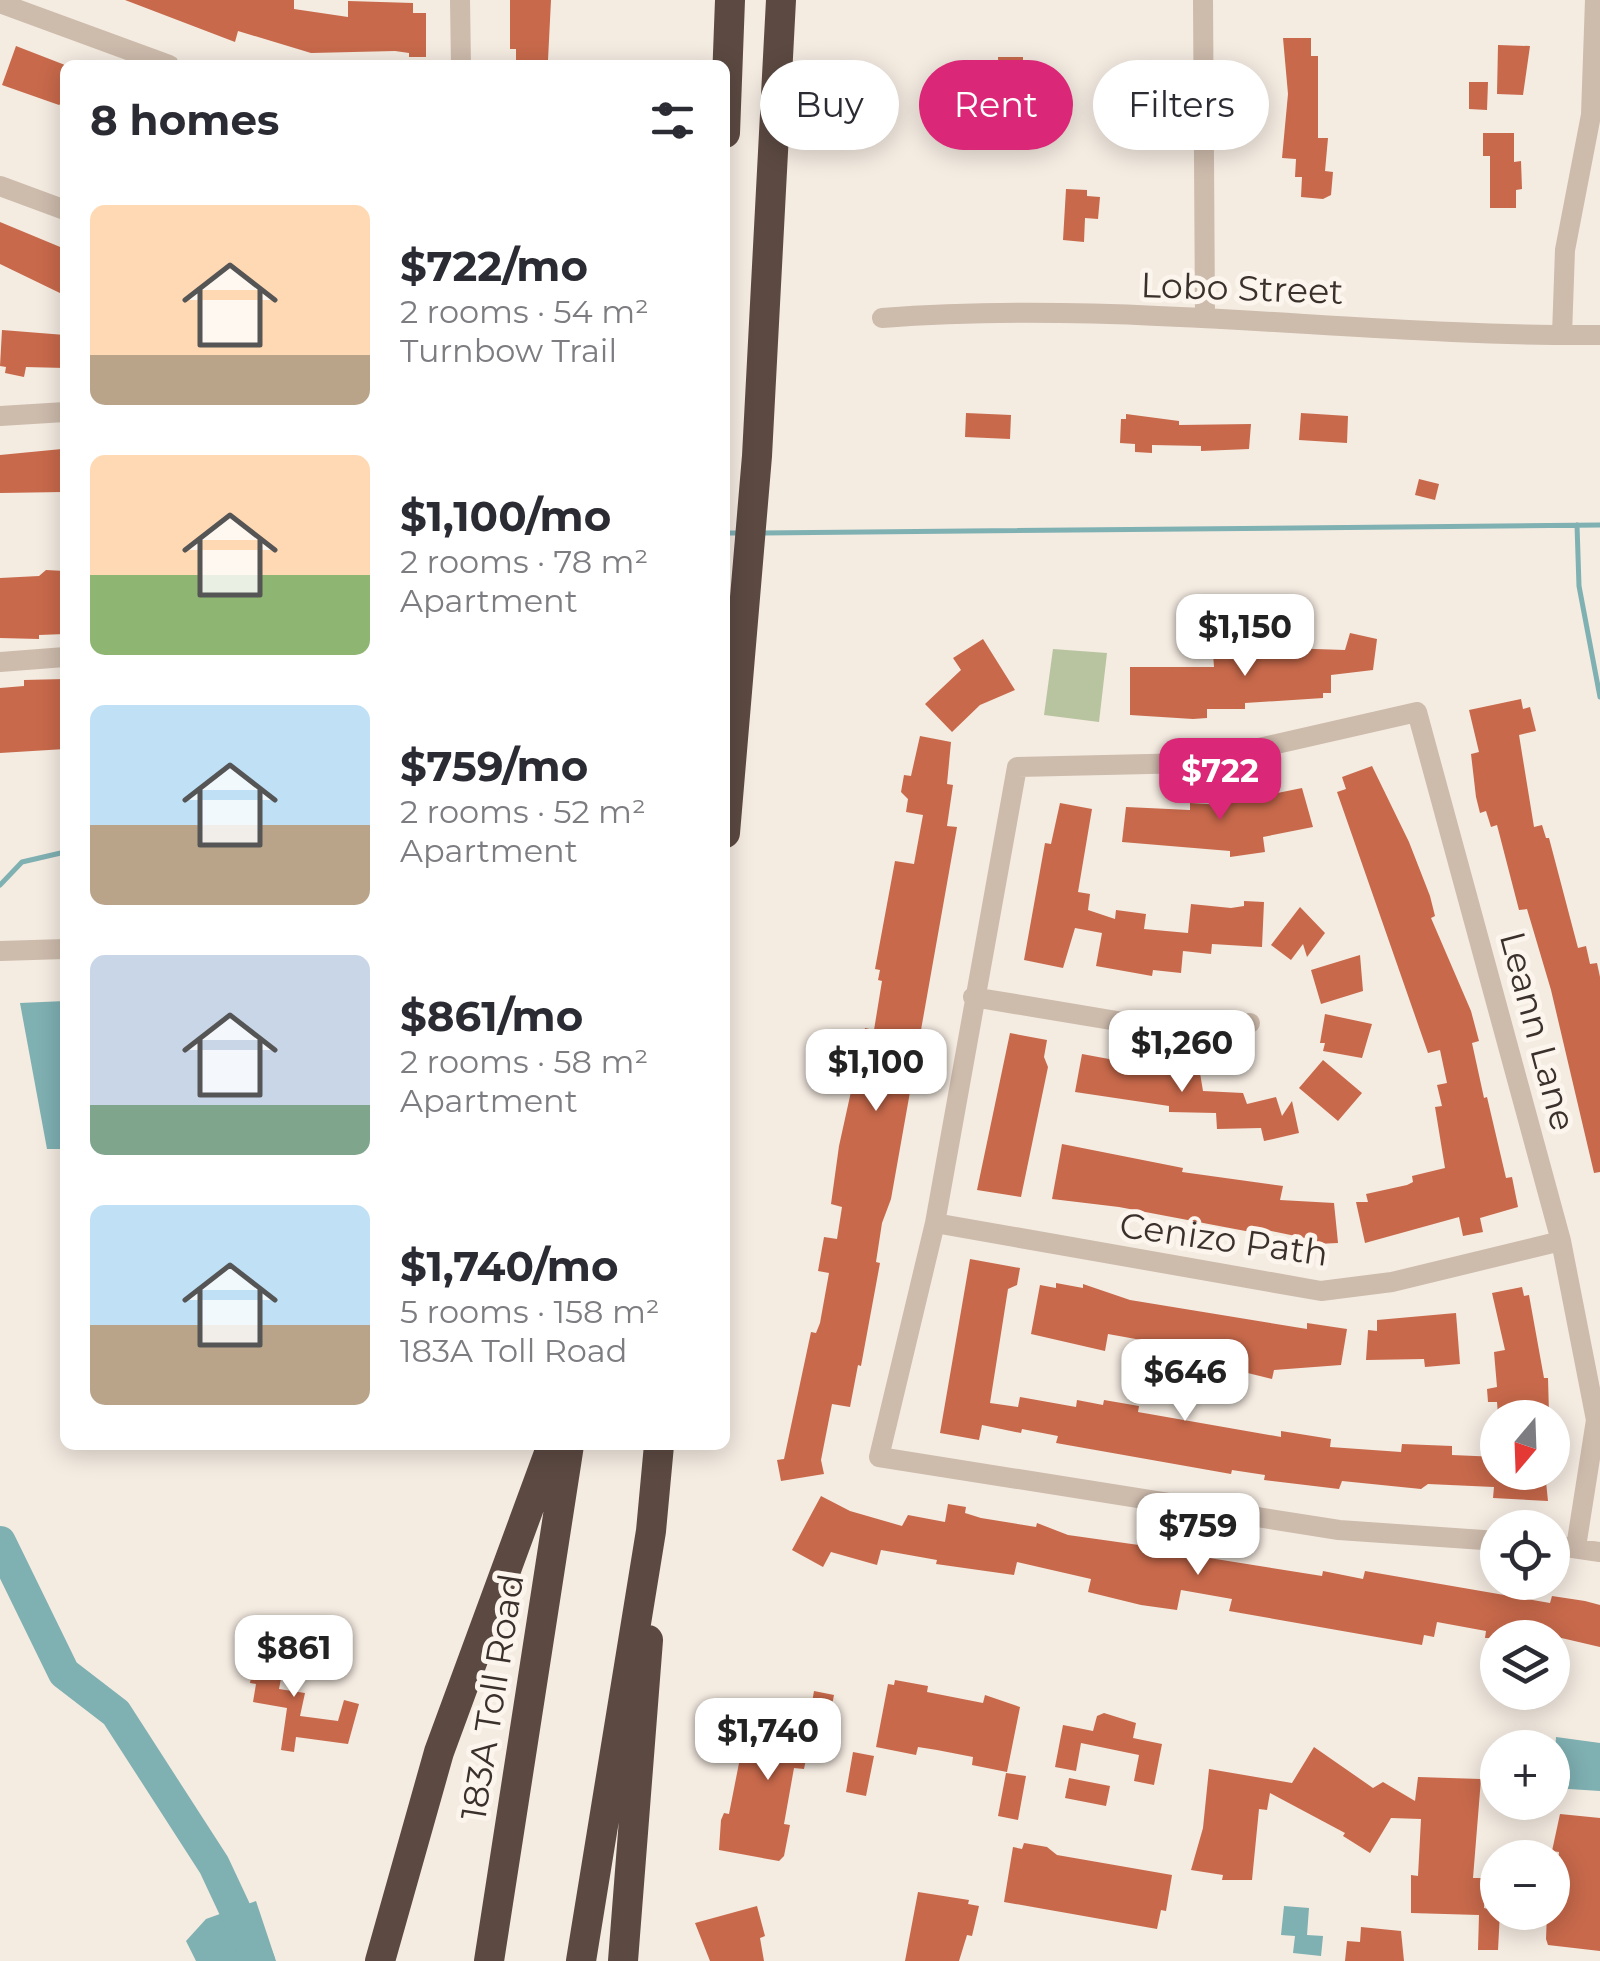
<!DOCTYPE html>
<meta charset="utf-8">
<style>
body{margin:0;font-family:Montserrat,sans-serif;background:#f2f2f3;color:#2b2b33;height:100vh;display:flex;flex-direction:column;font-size:38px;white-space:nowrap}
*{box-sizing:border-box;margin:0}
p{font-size:32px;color:#7c7c81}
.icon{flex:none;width:55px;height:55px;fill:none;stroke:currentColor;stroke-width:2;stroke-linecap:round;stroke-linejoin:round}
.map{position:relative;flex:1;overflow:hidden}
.drawer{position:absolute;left:60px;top:60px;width:670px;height:1390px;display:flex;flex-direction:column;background:#fff;border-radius:15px;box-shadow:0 5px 25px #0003}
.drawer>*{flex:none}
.guide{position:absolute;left:760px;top:60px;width:690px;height:90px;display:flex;gap:20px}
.needle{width:65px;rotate:199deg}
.controls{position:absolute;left:1480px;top:1400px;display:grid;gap:20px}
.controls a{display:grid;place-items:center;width:90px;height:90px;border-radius:50%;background:#fff;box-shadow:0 5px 25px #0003;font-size:50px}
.price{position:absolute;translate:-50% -85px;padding:0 22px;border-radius:20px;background:#fff;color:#222;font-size:32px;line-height:65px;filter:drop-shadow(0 2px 5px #0008)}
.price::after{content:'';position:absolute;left:50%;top:60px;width:30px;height:22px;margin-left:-15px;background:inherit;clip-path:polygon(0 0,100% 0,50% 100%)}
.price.selected{background:#db2777;color:#fff}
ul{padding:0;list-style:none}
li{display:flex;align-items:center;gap:30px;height:250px;padding:0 30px}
li span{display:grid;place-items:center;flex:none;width:280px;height:200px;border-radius:15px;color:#555}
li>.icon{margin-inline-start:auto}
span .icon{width:120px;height:120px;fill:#fffc;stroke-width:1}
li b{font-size:42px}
h2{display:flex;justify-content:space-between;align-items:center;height:120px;padding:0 30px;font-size:42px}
.chip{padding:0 35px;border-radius:45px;background:#fff;box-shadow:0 5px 25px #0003;font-size:35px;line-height:90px}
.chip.selected{background:#db2777;color:#fff}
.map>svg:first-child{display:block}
</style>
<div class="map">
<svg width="1600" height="1961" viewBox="0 0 1600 1961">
<rect width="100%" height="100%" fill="#f4ebe1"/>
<path fill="#b8c4a0" d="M 1053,649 L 1107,653 L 1099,722 L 1044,715 Z"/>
<path fill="#7fb0b2" d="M 65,1001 L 65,1149 L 47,1149 L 20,1003 Z
M 1556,1737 L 1600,1743 L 1600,1791 L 1553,1788 Z
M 256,1901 L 276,1961 L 196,1961 L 186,1941 L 206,1919 Z
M 1284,1906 L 1309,1908 L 1307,1935 L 1323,1936 L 1321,1956 L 1293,1953 L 1295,1936 L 1281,1935 Z"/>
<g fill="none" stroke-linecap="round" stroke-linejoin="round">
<path stroke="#7fb0b2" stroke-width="5" d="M 1577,525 L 1579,586 L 1600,697
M 725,533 L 742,533
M 763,533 L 1600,525
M 0,885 L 22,862 L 65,852"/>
<path stroke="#7fb0b2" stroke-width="32" d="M 0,1542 L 64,1673 L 116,1713 L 214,1865 L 259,1961"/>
</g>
<path fill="#c8694b" d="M 125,0 L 294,0 L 294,9 L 348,17 L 348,1 L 413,3 L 413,13 L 426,13 L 426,57 L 409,57 L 409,53 L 395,51 L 311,53 L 238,31 L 235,42 Z
M 510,0 L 551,0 L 548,60 L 516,60 L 516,49 L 510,49 Z
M 1283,38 L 1311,38 L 1311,56 L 1318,56 L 1318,138 L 1328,138 L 1325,171 L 1333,172 L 1331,195 L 1323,199 L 1301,197 L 1302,177 L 1295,177 L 1296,159 L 1282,158 L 1288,94 Z
M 1498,45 L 1530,46 L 1523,95 L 1497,94 Z
M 16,46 L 65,65 L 65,100 L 59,105 L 2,85 Z
M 998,57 L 1023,57 L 1023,88 L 999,89 Z
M 1469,82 L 1488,82 L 1487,110 L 1469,109 Z
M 1483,133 L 1514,133 L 1514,162 L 1521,161 L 1522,189 L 1516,190 L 1516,208 L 1490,208 L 1490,156 L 1483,156 Z
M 1066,189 L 1087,190 L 1087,196 L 1100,197 L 1098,219 L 1085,218 L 1084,242 L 1063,240 Z
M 0,222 L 65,249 L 62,294 L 0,264 Z
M 2,330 L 65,335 L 65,368 L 26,367 L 24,377 L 5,373 L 6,367 L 0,366 Z
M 966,413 L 1011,415 L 1010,439 L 965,437 Z
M 1301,413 L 1348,416 L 1347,443 L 1299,440 Z
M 1126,414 L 1179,421 L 1179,425 L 1251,424 L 1249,449 L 1201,451 L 1201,446 L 1152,445 L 1152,453 L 1135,452 L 1135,444 L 1120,443 L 1121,419 L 1126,419 Z
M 62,449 L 63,492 L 0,493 L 0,455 Z
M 1419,479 L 1439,484 L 1435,500 L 1415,495 Z
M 46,570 L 65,571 L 65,634 L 39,635 L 39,639 L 0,638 L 0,578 L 39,576 Z
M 1350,633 L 1377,639 L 1373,670 L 1331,675 L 1331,693 L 1323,693 L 1323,698 L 1245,703 L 1245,709 L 1207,709 L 1207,718 L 1193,719 L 1130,715 L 1130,667 L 1214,667 L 1213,653 L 1257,653 L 1257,647 L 1345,650 Z
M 983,639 L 1015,690 L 980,705 L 952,732 L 925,704 L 961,670 L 953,658 Z
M 65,679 L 65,749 L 0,753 L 0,688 L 24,686 L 24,680 Z
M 1521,699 L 1523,709 L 1530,707 L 1536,731 L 1519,735 L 1534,827 L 1542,825 L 1546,838 L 1549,838 L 1578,948 L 1586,946 L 1590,964 L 1597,963 L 1600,977 L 1600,1172 L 1594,1173 L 1551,990 L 1527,909 L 1519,910 L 1497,825 L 1491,827 L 1486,811 L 1480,813 L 1476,797 L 1471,754 L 1479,752 L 1469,710 Z
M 920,736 L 951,742 L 947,784 L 953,785 L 947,826 L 957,827 L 891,1199 L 882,1223 L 876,1262 L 880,1263 L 861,1366 L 858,1365 L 850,1407 L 832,1404 L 821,1460 L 824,1474 L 781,1481 L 777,1460 L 784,1459 L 811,1332 L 816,1333 L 820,1323 L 829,1273 L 818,1271 L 824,1237 L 837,1239 L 842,1207 L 831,1204 L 839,1146 L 865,1028 L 874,1030 L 882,981 L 878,980 L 880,970 L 875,969 L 895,861 L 914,864 L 923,815 L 906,812 L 908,799 L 901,792 L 904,775 L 911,776 Z
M 1372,766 L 1409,842 L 1430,896 L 1435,916 L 1431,918 L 1471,1011 L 1479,1041 L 1472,1043 L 1484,1098 L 1487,1097 L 1506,1178 L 1512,1177 L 1518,1207 L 1480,1218 L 1483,1232 L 1463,1236 L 1459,1217 L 1365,1243 L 1356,1202 L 1368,1202 L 1366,1194 L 1407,1185 L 1413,1182 L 1412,1176 L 1445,1168 L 1435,1107 L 1442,1106 L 1437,1085 L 1447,1083 L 1440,1050 L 1428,1053 L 1337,792 L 1346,789 L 1342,777 Z
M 1302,788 L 1313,827 L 1263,837 L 1265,852 L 1230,857 L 1230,851 L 1122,842 L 1126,807 L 1190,810 L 1190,803 L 1223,805 L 1222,797 L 1241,794 L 1242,800 Z
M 1060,803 L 1092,809 L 1078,892 L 1090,894 L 1088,910 L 1115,919 L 1116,910 L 1146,914 L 1144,929 L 1188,933 L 1191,904 L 1231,908 L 1244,906 L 1244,901 L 1264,902 L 1262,947 L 1212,944 L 1211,954 L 1183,951 L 1181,973 L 1153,970 L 1152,976 L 1096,966 L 1102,933 L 1075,928 L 1063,968 L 1024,960 L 1045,843 L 1051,844 Z
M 1300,907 L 1325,933 L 1307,957 L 1303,944 L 1291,960 L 1271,945 Z
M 1360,955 L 1363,991 L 1321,1004 L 1311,970 Z
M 1325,1014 L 1372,1024 L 1362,1058 L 1323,1051 L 1325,1043 L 1320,1043 Z
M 1010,1033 L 1047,1040 L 1044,1057 L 1048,1067 L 1021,1197 L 977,1190 Z
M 1082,1054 L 1136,1064 L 1137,1060 L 1155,1061 L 1158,1072 L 1200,1073 L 1203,1091 L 1243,1093 L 1247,1104 L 1276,1097 L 1282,1116 L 1292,1101 L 1299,1133 L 1264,1141 L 1261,1128 L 1217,1129 L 1216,1113 L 1169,1112 L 1169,1106 L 1075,1092 Z
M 1323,1060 L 1362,1093 L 1338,1121 L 1299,1088 Z
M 1062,1144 L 1183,1168 L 1182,1172 L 1283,1186 L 1280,1200 L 1334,1203 L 1338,1243 L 1316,1244 L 1315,1240 L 1257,1228 L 1256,1233 L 1119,1207 L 1052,1199 Z
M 970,1259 L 1020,1268 L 1017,1285 L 1008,1289 L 990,1403 L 1018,1407 L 1020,1397 L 1076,1407 L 1077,1400 L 1103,1405 L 1104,1400 L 1139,1406 L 1138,1412 L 1281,1437 L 1281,1431 L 1331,1439 L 1330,1447 L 1401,1452 L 1402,1444 L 1452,1446 L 1452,1455 L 1498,1457 L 1498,1472 L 1545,1472 L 1548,1501 L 1493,1498 L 1494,1487 L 1428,1484 L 1421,1489 L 1342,1481 L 1339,1489 L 1264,1480 L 1265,1475 L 1232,1470 L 1231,1474 L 1056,1443 L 1058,1436 L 1022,1429 L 1021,1433 L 982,1425 L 979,1440 L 940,1433 Z
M 1056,1283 L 1083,1288 L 1083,1284 L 1130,1300 L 1307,1329 L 1307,1323 L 1347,1329 L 1341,1365 L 1274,1370 L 1272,1379 L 1191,1359 L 1190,1364 L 1156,1358 L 1158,1343 L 1108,1334 L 1105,1351 L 1031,1334 L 1040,1285 L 1056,1288 Z
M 1522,1287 L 1524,1296 L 1529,1295 L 1544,1378 L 1548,1378 L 1549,1414 L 1498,1415 L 1497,1402 L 1488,1402 L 1487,1389 L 1497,1387 L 1494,1352 L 1505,1350 L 1492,1293 Z
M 1456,1313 L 1460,1364 L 1425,1367 L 1424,1359 L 1366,1360 L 1368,1330 L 1377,1331 L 1377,1320 Z
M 821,1496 L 850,1511 L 902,1526 L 908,1515 L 945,1522 L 948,1504 L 966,1507 L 965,1513 L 981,1518 L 1036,1527 L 1037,1523 L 1068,1535 L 1153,1547 L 1154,1543 L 1173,1546 L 1172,1552 L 1322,1576 L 1323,1571 L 1363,1579 L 1365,1571 L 1550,1603 L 1552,1596 L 1585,1601 L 1600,1605 L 1600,1647 L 1523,1629 L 1521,1638 L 1485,1638 L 1486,1631 L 1437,1622 L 1434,1637 L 1424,1635 L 1422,1645 L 1229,1611 L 1232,1599 L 1181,1590 L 1177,1610 L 1141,1605 L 1088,1592 L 1091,1579 L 1017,1562 L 1014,1575 L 936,1564 L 937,1560 L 881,1550 L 877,1565 L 831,1552 L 823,1567 L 792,1550 Z
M 258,1637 L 288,1642 L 279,1689 L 305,1693 L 300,1716 L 338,1721 L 344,1700 L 359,1704 L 348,1744 L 296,1737 L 294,1752 L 281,1750 L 287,1708 L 253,1702 L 256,1684 L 250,1683 Z
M 895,1680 L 928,1686 L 927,1692 L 983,1703 L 985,1695 L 1020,1707 L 1007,1772 L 972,1765 L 973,1757 L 937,1750 L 918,1747 L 916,1755 L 876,1747 L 888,1684 L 894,1685 Z
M 814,1691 L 834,1695 L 826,1736 L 811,1734 L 804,1769 L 794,1768 L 784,1824 L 790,1825 L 784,1856 L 779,1861 L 719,1850 L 721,1820 L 724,1813 L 729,1814 L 740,1758 L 734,1749 L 739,1726 L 743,1720 L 807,1732 Z
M 1104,1713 L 1136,1723 L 1133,1738 L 1162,1744 L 1154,1785 L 1134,1781 L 1139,1755 L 1081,1743 L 1076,1771 L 1055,1767 L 1063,1725 L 1093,1731 L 1097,1716 Z
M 1314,1747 L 1373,1788 L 1383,1782 L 1415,1801 L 1418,1777 L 1481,1779 L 1473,1878 L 1485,1878 L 1484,1908 L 1500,1912 L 1498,1950 L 1478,1950 L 1479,1915 L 1411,1913 L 1411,1875 L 1418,1876 L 1421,1819 L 1391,1818 L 1370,1853 L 1343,1836 L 1345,1833 L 1270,1793 L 1267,1810 L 1259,1809 L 1252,1880 L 1222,1880 L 1223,1875 L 1191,1870 L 1203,1828 L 1209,1769 L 1292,1783 Z
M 853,1752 L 874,1756 L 866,1796 L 846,1792 Z
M 1006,1773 L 1026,1776 L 1018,1820 L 998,1816 Z
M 1069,1778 L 1110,1786 L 1106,1806 L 1065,1798 Z
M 1560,1814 L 1600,1818 L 1600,1951 L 1548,1945 L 1546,1939 L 1547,1912 L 1554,1909 L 1559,1852 L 1552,1851 Z
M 1024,1843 L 1047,1847 L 1057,1855 L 1172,1875 L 1166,1911 L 1161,1910 L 1157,1929 L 1004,1902 L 1013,1847 L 1022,1849 Z
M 918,1892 L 969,1900 L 968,1904 L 979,1906 L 972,1936 L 967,1935 L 959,1961 L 905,1961 Z
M 757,1906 L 765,1936 L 760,1938 L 764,1961 L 710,1961 L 695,1923 Z
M 1361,1927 L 1401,1931 L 1404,1961 L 1345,1961 L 1347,1941 L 1360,1942 Z"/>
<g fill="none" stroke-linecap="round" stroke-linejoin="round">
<path stroke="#cdbbac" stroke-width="20" d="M 460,0 L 461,65
M 1203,0 L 1205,317
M 0,3 L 169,65
M 0,186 L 65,210
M 882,318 C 1121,299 1361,337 1600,335
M 1562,335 L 1565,250 L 1591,115 L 1595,0
M 0,416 L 65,412
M 0,662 L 65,657
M 0,951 L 65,949
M 973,997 L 1141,1025 L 1250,1023
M 935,1223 L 1321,1291 L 1392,1282 L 1561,1241
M 1498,1541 L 1339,1530 L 879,1457 L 935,1223 L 1017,767 L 1193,763 L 1417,712 L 1561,1241 L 1596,1420 L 1576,1547
M 1552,1545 L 1600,1552"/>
<path stroke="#5c4a42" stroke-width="30" d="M 725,133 L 730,0
M 725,833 L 757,456 L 781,0
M 380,1961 L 439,1752 L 552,1445
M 489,1961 L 569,1445
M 581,1961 L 651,1531 L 659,1445
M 623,1961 L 648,1640"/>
</g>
<g text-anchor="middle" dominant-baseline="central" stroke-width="10" stroke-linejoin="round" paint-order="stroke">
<g font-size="35" fill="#3b302b" stroke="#fbf5ee">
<text transform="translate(1242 288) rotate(2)">Lobo Street</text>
<text transform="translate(1538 1031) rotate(75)">Leann Lane</text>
<text transform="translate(1224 1239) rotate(8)">Cenizo Path</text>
<text transform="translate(492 1697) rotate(-81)">183A Toll Road</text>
</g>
</g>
</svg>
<div class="controls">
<a><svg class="needle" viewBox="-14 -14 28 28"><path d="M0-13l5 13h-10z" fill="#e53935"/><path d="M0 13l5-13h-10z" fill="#7c7c81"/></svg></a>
<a><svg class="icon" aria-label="locate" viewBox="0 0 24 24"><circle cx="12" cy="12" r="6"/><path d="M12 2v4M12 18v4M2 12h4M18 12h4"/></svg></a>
<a><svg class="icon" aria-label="layers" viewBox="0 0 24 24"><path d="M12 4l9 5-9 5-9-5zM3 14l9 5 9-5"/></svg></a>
<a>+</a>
<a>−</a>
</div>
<b class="price" style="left:1245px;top:679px">$1,150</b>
<b class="price selected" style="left:1220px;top:823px">$722</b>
<b class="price" style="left:1182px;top:1095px">$1,260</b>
<b class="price" style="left:876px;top:1114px">$1,100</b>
<b class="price" style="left:1185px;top:1424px">$646</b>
<b class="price" style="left:1198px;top:1578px">$759</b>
<b class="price" style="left:294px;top:1700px">$861</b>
<b class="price" style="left:768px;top:1783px">$1,740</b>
<div class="guide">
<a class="chip">Buy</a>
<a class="chip selected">Rent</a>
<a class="chip">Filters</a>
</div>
<section class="drawer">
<h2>8 homes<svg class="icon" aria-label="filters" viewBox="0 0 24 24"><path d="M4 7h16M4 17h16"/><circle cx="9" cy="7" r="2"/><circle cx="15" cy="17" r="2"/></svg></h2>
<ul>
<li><span style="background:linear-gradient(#ffd9b3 75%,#b9a48a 0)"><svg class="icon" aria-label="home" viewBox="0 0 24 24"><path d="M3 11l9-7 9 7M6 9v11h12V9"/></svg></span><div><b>$722/mo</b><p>2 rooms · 54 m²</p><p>Turnbow Trail</p></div></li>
<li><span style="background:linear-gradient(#ffd9b3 60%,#8fb573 0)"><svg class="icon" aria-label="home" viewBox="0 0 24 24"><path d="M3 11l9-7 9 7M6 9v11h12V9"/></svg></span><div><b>$1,100/mo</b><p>2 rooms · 78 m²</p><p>Apartment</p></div></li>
<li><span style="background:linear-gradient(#bfe0f5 60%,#b9a48a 0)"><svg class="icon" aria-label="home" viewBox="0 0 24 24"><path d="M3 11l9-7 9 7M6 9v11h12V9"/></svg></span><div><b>$759/mo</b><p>2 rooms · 52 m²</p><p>Apartment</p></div></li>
<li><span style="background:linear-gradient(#c9d6e8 75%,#7fa58c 0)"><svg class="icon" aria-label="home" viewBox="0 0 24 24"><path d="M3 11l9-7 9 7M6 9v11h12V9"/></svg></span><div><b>$861/mo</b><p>2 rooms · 58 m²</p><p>Apartment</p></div></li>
<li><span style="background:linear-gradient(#bfe0f5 60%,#b9a48a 0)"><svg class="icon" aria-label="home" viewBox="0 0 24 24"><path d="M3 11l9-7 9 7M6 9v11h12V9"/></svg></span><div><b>$1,740/mo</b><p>5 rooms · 158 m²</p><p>183A Toll Road</p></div></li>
</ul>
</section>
</div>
